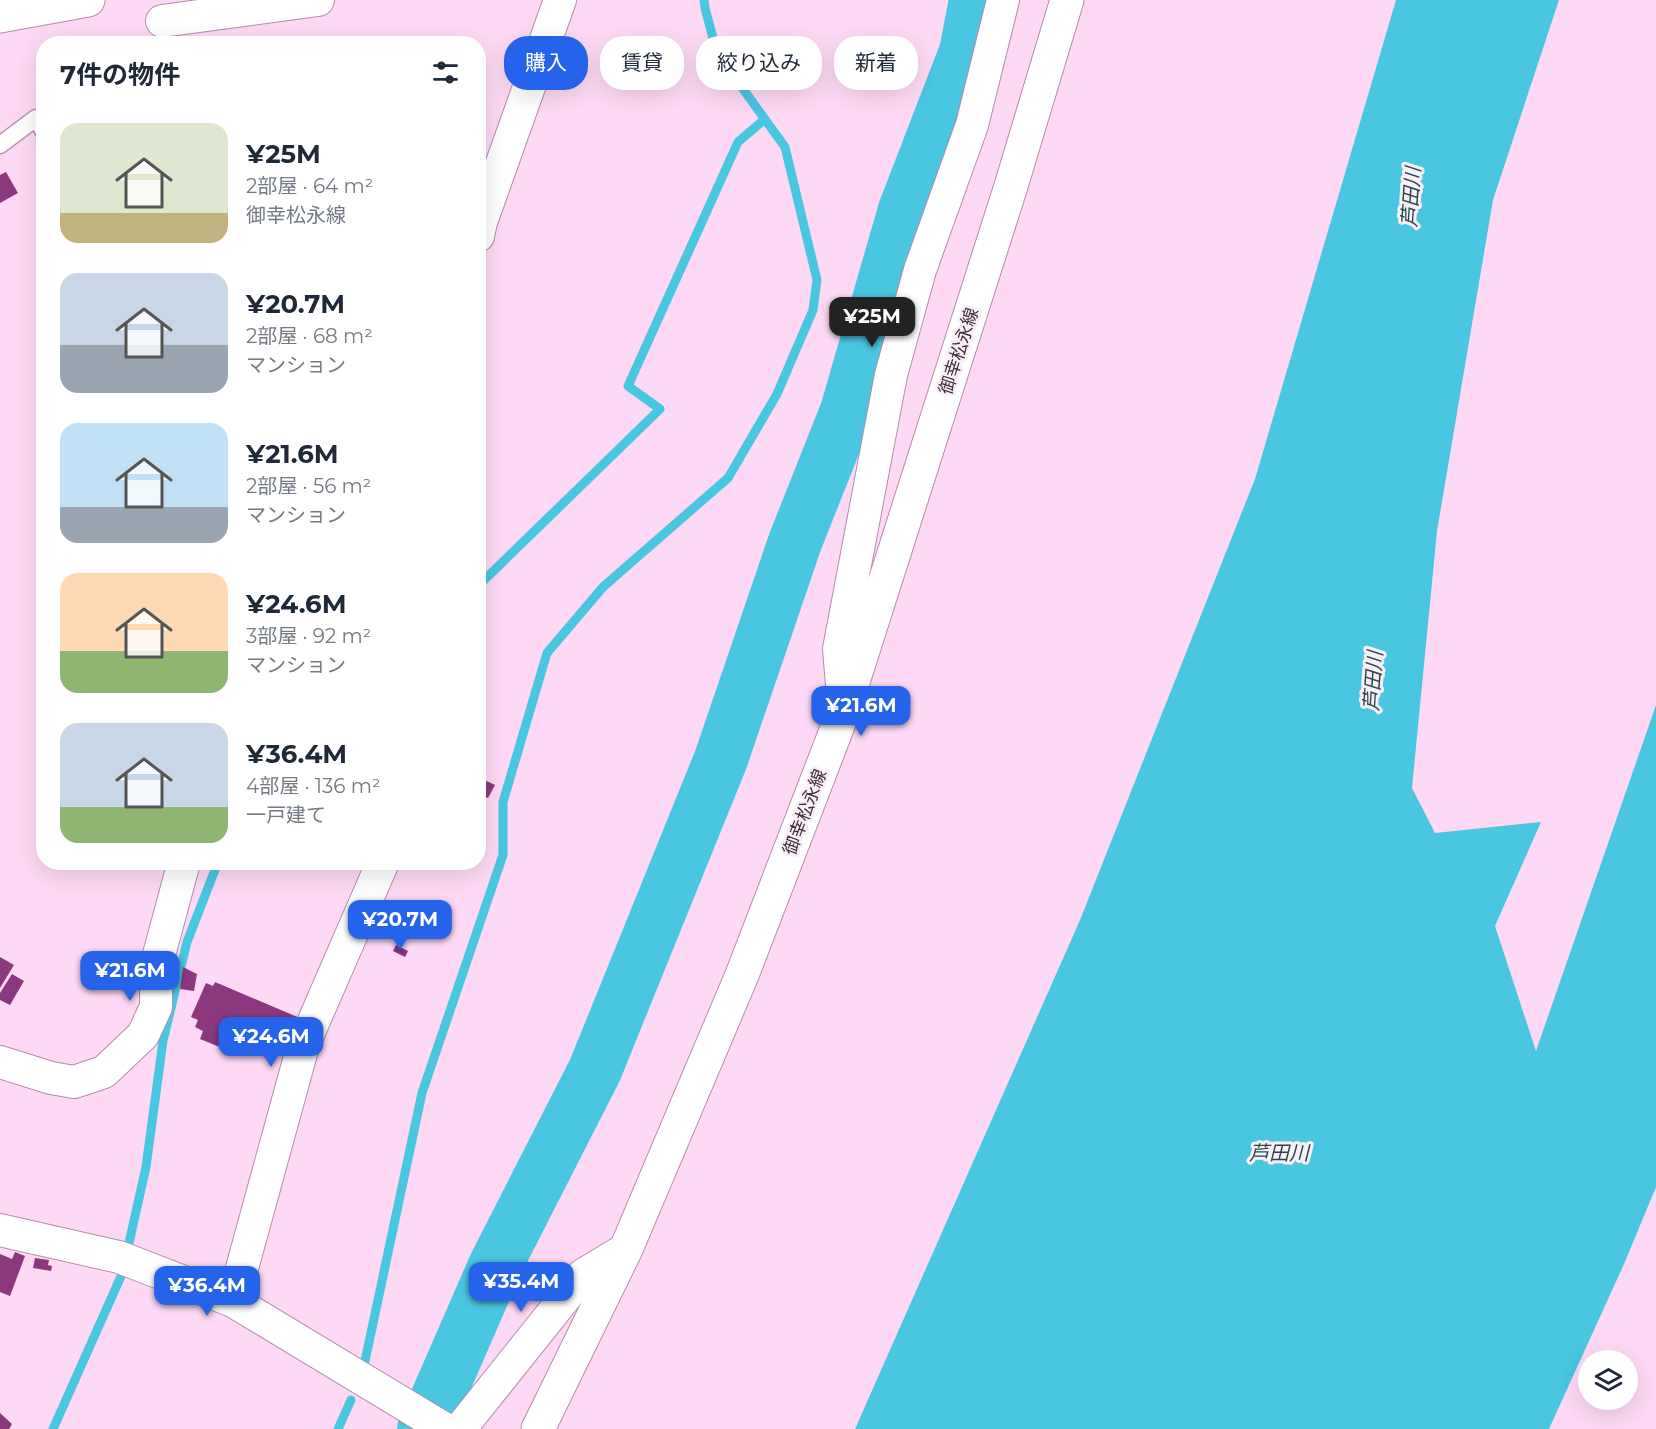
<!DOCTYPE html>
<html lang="ja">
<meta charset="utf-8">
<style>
body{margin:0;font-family:Montserrat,"Noto Sans JP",sans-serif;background:#f6f6f7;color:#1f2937;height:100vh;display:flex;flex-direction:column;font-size:22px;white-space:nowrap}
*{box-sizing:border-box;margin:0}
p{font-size:20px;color:#747a83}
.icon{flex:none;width:33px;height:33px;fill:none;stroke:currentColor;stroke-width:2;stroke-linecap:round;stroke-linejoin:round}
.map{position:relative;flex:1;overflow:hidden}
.details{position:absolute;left:36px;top:36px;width:450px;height:834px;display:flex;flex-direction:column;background:#fff;border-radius:24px;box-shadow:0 6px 24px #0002}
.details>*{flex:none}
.guide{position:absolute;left:504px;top:36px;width:570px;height:54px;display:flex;gap:12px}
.fabs{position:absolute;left:1578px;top:1350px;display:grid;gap:12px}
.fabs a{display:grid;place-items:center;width:60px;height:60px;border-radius:50%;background:#fff;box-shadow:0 6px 24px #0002;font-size:30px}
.price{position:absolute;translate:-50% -51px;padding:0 14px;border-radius:12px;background:#2563eb;color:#fff;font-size:20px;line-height:39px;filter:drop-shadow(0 2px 3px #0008)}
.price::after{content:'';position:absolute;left:50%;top:36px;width:18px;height:14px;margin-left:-9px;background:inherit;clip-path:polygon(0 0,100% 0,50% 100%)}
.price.current{background:#222;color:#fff}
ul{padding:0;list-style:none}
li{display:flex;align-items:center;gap:18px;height:150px;padding:0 24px}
li span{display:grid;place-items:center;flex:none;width:168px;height:120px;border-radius:18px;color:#555}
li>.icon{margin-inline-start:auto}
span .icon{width:72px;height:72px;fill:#fffc;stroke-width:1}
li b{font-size:26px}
h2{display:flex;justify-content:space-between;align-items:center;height:72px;padding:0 24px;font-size:26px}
.chip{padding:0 21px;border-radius:24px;background:#fff;box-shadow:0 6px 24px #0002;font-size:21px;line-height:54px}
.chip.current{background:#2563eb;color:#fff}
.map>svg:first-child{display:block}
</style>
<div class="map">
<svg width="1656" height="1429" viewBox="0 0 1656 1429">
<rect width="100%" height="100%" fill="#fed9f5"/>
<path fill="#49c6e0" d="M 1396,0 L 1559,0 L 1493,200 L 1437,531 L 1412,788 L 1435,833 L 1541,822 L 1495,926 L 1536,1051 L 1656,705 L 1656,1187 L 1624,1264 L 1549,1429 L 855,1429 L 1080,920 L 1255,479 Z"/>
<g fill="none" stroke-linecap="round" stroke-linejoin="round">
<path stroke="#49c6e0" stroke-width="9" d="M 478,586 L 660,409 L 628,386 L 738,142 L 765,119
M 129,1243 L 146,1167 L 163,1041 L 187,942 L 218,862
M 365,1361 L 422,1093 L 503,855 L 503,802 L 547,653 L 603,587 L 728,478 L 777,394 L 813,310 L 817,280 L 785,147 L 717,53 L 705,8 L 704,0
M 53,1429 L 122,1274
M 338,1429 L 351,1400"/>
<path stroke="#49c6e0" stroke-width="54" d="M 424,1429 L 495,1266 L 595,1070 L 721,759 L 795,542 L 847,411 L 905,210 L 966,52 L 976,0"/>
</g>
<path fill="#8c387e" d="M 6,172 L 18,193 L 0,203 L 0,175 Z
M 478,777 L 495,785 L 488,798 L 478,794 Z
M 396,945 L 408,951 L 405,957 L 393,951 Z
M 0,957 L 14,965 L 0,988 Z
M 183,967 L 197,974 L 194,991 L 180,989 Z
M 12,974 L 24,981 L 10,1005 L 0,1000 L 0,993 Z
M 215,982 L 302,1019 L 292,1043 L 257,1027 L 247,1052 L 225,1042 L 222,1048 L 200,1039 L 203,1031 L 195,1027 L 198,1020 L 191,1017 L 206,983 L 213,986 Z
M 15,1252 L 25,1256 L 10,1296 L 0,1292 L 0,1254 L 12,1259 Z
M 35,1258 L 49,1260 L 48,1265 L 52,1266 L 51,1271 L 33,1268 Z
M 0,1413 L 12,1424 L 9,1429 L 0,1429 Z"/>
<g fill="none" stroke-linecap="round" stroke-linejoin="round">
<defs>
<path id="service" d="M 0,145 L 36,118 L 44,132"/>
<path id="minor" d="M 162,21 L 318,0
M 478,236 L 481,222 L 560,0
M 844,709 L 839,649 L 891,375 L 920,270 L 972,125 L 1003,0
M 0,1062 L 51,1078 L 74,1082 L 104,1072 L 143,1035 L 156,1007 L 156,966 L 184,862
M 0,1230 L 119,1257 L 233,1301 L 445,1429
M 233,1301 L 303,1046 L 383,862
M 460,1429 L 583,1275 L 626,1249"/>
<path id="secondary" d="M 538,1429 L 626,1249 L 742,975 L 844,710 L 1011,186 L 1067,0"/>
<path id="motorway" d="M 0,16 L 88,0"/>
</defs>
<use href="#service" stroke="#b68bac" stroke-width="19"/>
<use href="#minor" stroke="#b68bac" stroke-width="34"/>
<use href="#secondary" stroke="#b68bac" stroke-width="35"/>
<use href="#motorway" stroke="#b68bac" stroke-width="35"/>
<use href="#service" stroke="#fff" stroke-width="16"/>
<use href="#minor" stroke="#fff" stroke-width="32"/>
<use href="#secondary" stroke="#fff" stroke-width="33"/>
<use href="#motorway" stroke="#fff" stroke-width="33"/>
</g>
<g text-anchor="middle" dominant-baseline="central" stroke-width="6" stroke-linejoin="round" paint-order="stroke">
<g font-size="18" fill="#3f2d3b" stroke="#f9f0f7">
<text transform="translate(959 351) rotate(-72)">御幸松永線</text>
<text transform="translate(805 812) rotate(-69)">御幸松永線</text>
</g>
<g font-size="20" font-style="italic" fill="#2c474e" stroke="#f9f0f7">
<text transform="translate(1411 197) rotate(-86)">芦田川</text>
<text transform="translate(1373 681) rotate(-86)">芦田川</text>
<text x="1279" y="1153">芦田川</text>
</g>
</g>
</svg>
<div class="fabs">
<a><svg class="icon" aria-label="layers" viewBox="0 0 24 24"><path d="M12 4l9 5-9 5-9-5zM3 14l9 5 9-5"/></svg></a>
</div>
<b class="price current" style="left:872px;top:348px">¥25M</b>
<b class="price" style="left:861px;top:737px">¥21.6M</b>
<b class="price" style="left:400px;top:951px">¥20.7M</b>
<b class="price" style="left:130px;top:1002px">¥21.6M</b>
<b class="price" style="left:271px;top:1068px">¥24.6M</b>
<b class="price" style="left:521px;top:1313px">¥35.4M</b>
<b class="price" style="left:207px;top:1317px">¥36.4M</b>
<div class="guide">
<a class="chip current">購入</a>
<a class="chip">賃貸</a>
<a class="chip">絞り込み</a>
<a class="chip">新着</a>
</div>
<section class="details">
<h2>7件の物件<svg class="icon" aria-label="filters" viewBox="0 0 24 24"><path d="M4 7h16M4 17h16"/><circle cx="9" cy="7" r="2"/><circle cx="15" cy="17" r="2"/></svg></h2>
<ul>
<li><span style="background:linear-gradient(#dfe7d0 75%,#c2b280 0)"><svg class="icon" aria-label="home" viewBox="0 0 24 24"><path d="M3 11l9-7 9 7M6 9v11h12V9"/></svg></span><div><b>¥25M</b><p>2部屋 · 64 m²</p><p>御幸松永線</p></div></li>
<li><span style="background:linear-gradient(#c9d6e8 60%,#9aa5b1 0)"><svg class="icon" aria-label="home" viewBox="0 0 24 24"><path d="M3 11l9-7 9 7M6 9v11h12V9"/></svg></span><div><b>¥20.7M</b><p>2部屋 · 68 m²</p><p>マンション</p></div></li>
<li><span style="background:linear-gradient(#bfe0f5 70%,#9aa5b1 0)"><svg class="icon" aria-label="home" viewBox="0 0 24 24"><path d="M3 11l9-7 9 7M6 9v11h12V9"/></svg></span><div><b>¥21.6M</b><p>2部屋 · 56 m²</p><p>マンション</p></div></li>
<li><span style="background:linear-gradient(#ffd9b3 65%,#8fb573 0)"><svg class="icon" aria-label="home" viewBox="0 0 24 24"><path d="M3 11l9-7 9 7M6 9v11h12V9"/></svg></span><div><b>¥24.6M</b><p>3部屋 · 92 m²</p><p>マンション</p></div></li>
<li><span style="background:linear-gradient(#c9d6e8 70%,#8fb573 0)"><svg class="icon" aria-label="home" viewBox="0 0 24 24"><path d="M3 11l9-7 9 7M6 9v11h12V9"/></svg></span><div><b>¥36.4M</b><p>4部屋 · 136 m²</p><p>一戸建て</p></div></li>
</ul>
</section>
</div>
